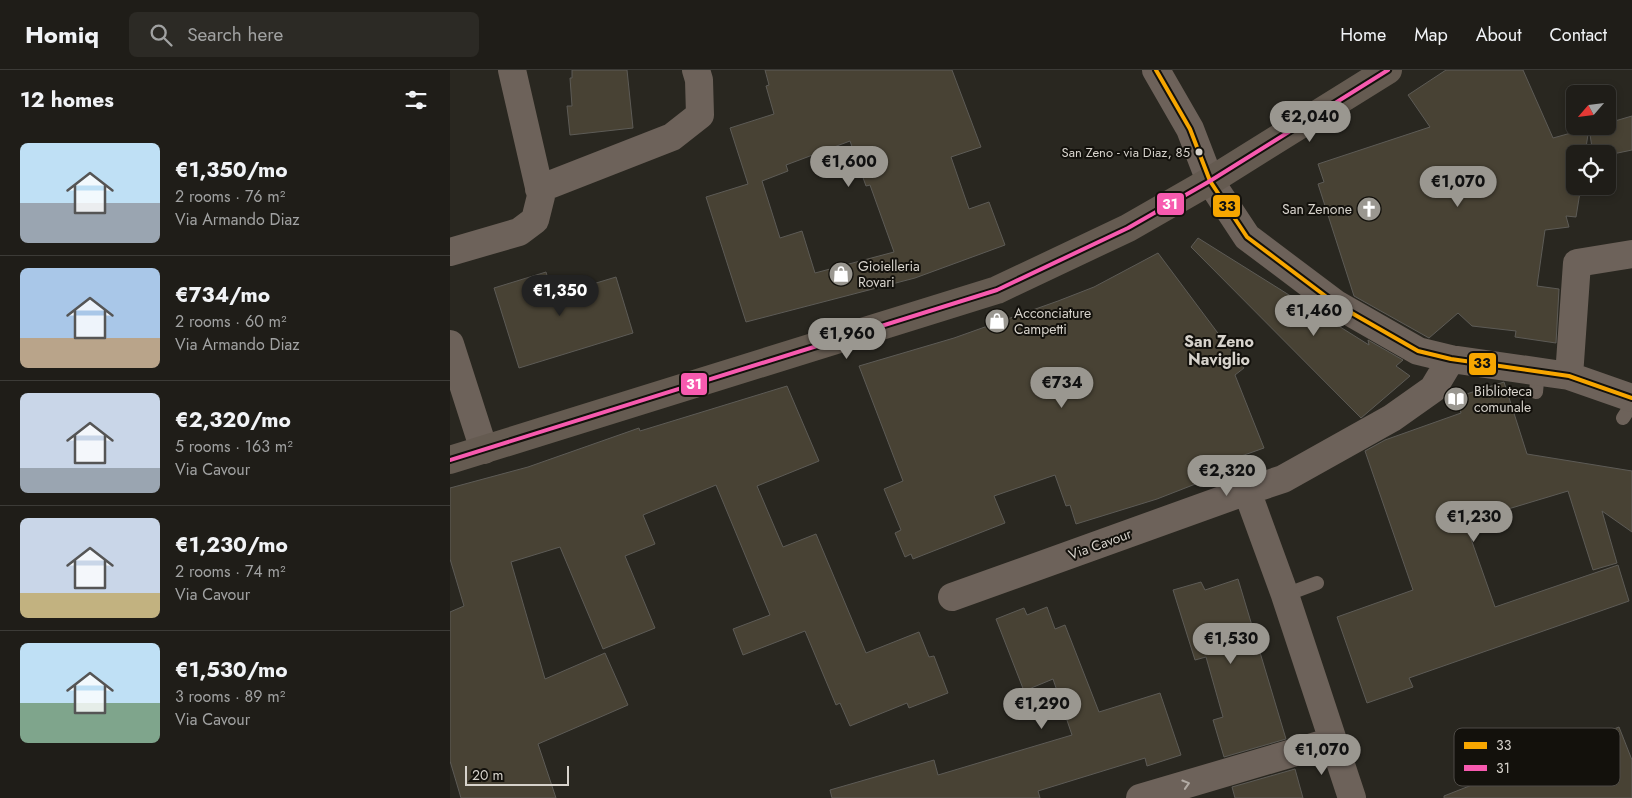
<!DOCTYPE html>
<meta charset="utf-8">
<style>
body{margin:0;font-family:Jost,sans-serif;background:#2c2a25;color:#f1f3f6;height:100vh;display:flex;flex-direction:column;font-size:19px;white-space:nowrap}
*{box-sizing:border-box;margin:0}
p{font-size:16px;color:#a1a2a2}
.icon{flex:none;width:28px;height:28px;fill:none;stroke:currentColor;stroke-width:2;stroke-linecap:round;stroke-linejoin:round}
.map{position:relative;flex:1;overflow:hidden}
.sheet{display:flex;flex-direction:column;background:#1f1d18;width:450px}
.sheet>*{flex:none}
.needle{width:32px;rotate:242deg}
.controls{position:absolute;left:1116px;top:15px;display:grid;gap:10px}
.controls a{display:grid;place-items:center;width:50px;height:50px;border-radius:8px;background:#1f1d18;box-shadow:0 2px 8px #0003,0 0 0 1px #3c3b37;font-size:25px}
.scale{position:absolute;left:15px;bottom:12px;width:104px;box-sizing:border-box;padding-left:5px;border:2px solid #d7d3cc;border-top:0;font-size:14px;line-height:18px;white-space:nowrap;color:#d7d3cc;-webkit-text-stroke:4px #13110c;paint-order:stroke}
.price{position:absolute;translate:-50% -42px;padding:0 11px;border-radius:18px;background:#9a9790;color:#111;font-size:16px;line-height:32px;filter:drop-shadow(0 1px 2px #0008)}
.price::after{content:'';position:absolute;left:50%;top:30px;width:15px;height:11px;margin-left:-8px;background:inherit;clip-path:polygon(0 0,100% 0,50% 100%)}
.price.active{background:#222;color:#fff}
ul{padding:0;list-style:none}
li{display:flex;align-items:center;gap:15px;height:125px;padding:0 20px}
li+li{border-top:1px solid #3c3b37}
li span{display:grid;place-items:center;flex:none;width:140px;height:100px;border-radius:8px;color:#555}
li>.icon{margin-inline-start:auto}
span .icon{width:60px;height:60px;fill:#fffc;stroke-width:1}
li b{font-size:21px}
h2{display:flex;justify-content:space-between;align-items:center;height:60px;padding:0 20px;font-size:21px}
header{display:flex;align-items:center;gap:30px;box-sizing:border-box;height:70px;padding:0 25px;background:#1f1d18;border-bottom:1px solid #3c3b37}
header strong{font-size:24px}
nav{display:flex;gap:28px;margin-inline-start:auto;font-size:18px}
.search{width:350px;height:45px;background:#2c2a25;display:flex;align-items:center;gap:12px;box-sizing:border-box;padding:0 18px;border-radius:8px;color:#a1a2a2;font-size:19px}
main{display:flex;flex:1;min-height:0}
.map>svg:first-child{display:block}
</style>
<header>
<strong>Homiq</strong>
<div class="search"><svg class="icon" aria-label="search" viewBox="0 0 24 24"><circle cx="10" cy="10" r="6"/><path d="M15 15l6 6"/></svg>Search here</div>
<nav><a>Home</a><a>Map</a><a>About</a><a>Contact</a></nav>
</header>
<main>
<section class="sheet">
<h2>12 homes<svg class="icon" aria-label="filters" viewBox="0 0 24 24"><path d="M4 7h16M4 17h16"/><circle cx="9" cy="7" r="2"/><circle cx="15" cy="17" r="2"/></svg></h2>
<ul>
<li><span style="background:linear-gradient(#bfe0f5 60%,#9aa5b1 0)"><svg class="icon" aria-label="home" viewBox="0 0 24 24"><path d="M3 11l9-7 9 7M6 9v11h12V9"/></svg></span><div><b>€1,350/mo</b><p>2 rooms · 76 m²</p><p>Via Armando Diaz</p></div></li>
<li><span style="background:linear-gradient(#a9c7e8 70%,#b9a48a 0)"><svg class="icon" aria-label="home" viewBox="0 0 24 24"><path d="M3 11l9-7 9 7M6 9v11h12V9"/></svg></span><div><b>€734/mo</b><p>2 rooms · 60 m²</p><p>Via Armando Diaz</p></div></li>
<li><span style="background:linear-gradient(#c9d6e8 75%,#9aa5b1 0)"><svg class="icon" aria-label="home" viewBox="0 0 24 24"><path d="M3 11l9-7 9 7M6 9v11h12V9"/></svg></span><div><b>€2,320/mo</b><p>5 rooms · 163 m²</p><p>Via Cavour</p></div></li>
<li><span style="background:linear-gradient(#c9d6e8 75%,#c2b280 0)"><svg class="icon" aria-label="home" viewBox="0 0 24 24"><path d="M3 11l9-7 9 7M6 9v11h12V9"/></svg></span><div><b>€1,230/mo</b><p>2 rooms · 74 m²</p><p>Via Cavour</p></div></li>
<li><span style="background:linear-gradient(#bfe0f5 60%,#7fa58c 0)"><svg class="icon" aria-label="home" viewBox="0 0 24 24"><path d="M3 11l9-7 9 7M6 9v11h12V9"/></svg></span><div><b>€1,530/mo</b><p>3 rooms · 89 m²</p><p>Via Cavour</p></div></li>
</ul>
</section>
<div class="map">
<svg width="1182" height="728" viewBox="0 0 1182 728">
<rect width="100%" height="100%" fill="#292720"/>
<path fill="#484234" stroke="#5d5b56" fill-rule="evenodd" d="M 122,0 L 177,0 L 183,58 L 120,65 L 117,36 L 122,36 L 120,8 L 122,8 Z
M 315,0 L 502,0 L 531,77 L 501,87 L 519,139 L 539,132 L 555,175 L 465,208 L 296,252 L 256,127 L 298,114 L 280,58 L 324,44 L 316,16 L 319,15 ZM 400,71 L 416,116 L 420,115 L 444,182 L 365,203 L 352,161 L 330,168 L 312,111 L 338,101 L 336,95 Z
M 996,0 L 1073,0 L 1103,68 L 1139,58 L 1135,84 L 1125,84 L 1125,116 L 1131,116 L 1126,147 L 1116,146 L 1119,157 L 1095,160 L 1087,216 L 1109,219 L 1106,273 L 1065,267 L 1066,261 L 1022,256 L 1008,243 L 979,268 L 904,226 L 868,114 L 874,112 L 868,94 L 980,57 L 958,25 Z
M 1182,46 L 1182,80 L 1158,85 L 1143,84 L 1139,58 L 1158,56 L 1158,53 Z
M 748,168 L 919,275 L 918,270 L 953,290 L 946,296 L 960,306 L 911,348 L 741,177 Z
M 708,183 L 794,298 L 785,305 L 814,378 L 763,396 L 766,406 L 707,429 L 626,454 L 620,435 L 616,436 L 605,405 L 544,426 L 555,453 L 463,489 L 461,484 L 455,487 L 445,463 L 451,460 L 434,419 L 453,411 L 409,296 L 504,268 L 608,231 L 644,217 Z
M 96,202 L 103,226 L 166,207 L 183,263 L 69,298 L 44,218 Z
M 1054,312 L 1077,384 L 1182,401 L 1182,462 L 1152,441 L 1167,493 L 1143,500 L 1118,421 L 1015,452 L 1045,537 L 1168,495 L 1179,531 L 959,608 L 963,617 L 917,633 L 887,547 L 963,520 L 915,381 L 935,370 L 1011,343 L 1007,327 Z
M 337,316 L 369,391 L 307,416 L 333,477 L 366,464 L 416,583 L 469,562 L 479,587 L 484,586 L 498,623 L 459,638 L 457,633 L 400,656 L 390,633 L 386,635 L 355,561 L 293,585 L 283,559 L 320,545 L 266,415 L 193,445 L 205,474 L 175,486 L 205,558 L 153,579 L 110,477 L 61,492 L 95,609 L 155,583 L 178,635 L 88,674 L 106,728 L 11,728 L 0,691 L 0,542 L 14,536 L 0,489 L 0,418 L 78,397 L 189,358 L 190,361 Z
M 788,509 L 836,669 L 774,687 L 763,650 L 773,647 L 756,587 L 745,590 L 723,520 L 751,512 L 755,520 Z
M 597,537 L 605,559 L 615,555 L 649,642 L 710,623 L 731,685 L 697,696 L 695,688 L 588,721 L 590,728 L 382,728 L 380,720 L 484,690 L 488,705 L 622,665 L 603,609 L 574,621 L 546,549 L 574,538 L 577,545 Z
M 1169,657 L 1182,690 L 1182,728 L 994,728 L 994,726 Z
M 845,699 L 853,728 L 785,728 L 782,717 Z"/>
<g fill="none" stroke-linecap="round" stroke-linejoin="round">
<path stroke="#6d625a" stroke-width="14" d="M 1086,322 L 1088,301
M 1173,348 L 1182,334
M 835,525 L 867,513"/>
<path stroke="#6d625a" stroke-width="28" d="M 706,0 L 740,59 L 760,111 L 797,167 L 886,234 L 968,281 L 1001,289 L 1119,306 L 1182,328
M 89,119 L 222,67 L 250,45 L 249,10 L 246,0
M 0,182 L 69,162 L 85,150 L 91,126 L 62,0
M 0,274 L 34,380
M 1119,306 L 1127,193 L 1182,184
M 502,527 L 797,421
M 690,728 L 883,671
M 902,728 L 835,525 L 797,421 L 833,409 L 942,348 L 983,319 L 1001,289"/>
<path stroke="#655b51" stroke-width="28" d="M 0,390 L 547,220 L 678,158 L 760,111 L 938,0"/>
<defs>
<path id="bus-1" d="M 706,0 L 740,59 L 760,111 L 797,167 L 886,234 L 968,281 L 1001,289 L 1119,306 L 1182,328"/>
<path id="bus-2" d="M 0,390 L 547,220 L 678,158 L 760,111 L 938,0"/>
</defs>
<use href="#bus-1" stroke="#13110c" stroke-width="8"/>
<use href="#bus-2" stroke="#13110c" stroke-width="8"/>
<use href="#bus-1" stroke="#f7a600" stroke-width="4"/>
<use href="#bus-2" stroke="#f75aaf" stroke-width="4"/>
</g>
<defs><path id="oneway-chevron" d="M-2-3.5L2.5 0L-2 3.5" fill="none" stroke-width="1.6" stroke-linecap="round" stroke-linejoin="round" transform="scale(1.25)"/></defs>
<use stroke="#b2aba4" href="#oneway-chevron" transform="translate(736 714) rotate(-17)"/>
<defs>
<symbol id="church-disc" viewBox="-11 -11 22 22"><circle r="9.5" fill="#9a9790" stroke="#13110c"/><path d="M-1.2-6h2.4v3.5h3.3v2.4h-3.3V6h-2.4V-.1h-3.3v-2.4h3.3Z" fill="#fff"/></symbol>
<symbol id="shop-disc" viewBox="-11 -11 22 22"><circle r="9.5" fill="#9a9790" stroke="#13110c"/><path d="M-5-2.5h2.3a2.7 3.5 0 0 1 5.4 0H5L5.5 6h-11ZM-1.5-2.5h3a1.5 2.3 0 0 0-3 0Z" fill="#fff"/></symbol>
<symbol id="library-disc" viewBox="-11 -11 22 22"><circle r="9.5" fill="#9a9790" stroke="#13110c"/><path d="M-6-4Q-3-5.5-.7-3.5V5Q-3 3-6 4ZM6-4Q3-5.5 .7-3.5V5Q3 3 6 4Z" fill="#fff"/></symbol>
</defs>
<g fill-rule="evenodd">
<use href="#church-disc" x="905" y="125" width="28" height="28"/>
<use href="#shop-disc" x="377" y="190" width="28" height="28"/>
<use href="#shop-disc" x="533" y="237" width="28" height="28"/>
<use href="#library-disc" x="992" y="315" width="28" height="28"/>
</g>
<circle fill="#d7d3cc" stroke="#13110c" stroke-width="2" cx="749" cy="82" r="4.5"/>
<g text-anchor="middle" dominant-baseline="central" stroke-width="4" stroke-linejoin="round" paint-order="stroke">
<g font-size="13" fill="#d7d3cc" stroke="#13110c" text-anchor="end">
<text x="740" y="82">San Zeno - via Diaz, 85</text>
</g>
<g font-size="14" fill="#d7d3cc" stroke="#13110c" text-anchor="start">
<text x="902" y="139" text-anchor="end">San Zenone</text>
<text x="408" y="196">Gioielleria<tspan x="408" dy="16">Rovari</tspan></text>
<text x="564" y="243">Acconciature<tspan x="564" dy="16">Campetti</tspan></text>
<text x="1024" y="321">Biblioteca<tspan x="1024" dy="16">comunale</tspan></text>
</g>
<g font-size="14" fill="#d7d3cc" stroke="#13110c">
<text transform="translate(650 474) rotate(-20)">Via Cavour</text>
</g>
<g font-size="16" font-weight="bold" fill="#d7d3cc" stroke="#13110c">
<text x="769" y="271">San Zeno<tspan x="769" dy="18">Naviglio</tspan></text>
</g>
</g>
<rect x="1004" y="658" width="166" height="58" rx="8" fill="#13110c" stroke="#4e4b46" stroke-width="1"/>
<rect x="1014" y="672" width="23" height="7" fill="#f7a600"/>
<rect x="1014" y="695" width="23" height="6" fill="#f75aaf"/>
<g font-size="14" fill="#d7d3cc">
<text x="1046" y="680">33</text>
<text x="1046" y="703">31</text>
</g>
<g stroke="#13110c" stroke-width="2">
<rect x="706" y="122" width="29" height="24" rx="5" fill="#f75aaf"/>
<rect x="762" y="124" width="29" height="24" rx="5" fill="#f7a600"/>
<rect x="1018" y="282" width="29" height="24" rx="5" fill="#f7a600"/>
<rect x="230" y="302" width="28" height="24" rx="5" fill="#f75aaf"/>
</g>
<g font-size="14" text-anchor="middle" font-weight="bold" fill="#fff">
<text x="720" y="139">31</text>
<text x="244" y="319">31</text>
</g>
<g font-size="14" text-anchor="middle" font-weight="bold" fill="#111">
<text x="777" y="141">33</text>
<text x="1032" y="298">33</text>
</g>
</svg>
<div class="controls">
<a><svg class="needle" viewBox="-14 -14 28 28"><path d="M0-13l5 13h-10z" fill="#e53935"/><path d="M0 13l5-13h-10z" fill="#a1a2a2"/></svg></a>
<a><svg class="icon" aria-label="locate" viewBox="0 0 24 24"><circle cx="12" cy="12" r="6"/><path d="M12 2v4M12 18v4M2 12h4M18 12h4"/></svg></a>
</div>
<div class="scale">20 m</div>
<b class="price" style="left:860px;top:73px">€2,040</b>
<b class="price" style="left:399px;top:118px">€1,600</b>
<b class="price" style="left:1008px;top:138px">€1,070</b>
<b class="price active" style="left:110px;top:247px">€1,350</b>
<b class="price" style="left:864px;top:267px">€1,460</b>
<b class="price" style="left:397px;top:290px">€1,960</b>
<b class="price" style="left:612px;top:339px">€734</b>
<b class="price" style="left:777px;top:427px">€2,320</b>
<b class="price" style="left:1024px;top:473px">€1,230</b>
<b class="price" style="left:781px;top:595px">€1,530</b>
<b class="price" style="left:592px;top:660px">€1,290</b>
<b class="price" style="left:872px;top:706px">€1,070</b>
</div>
</main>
